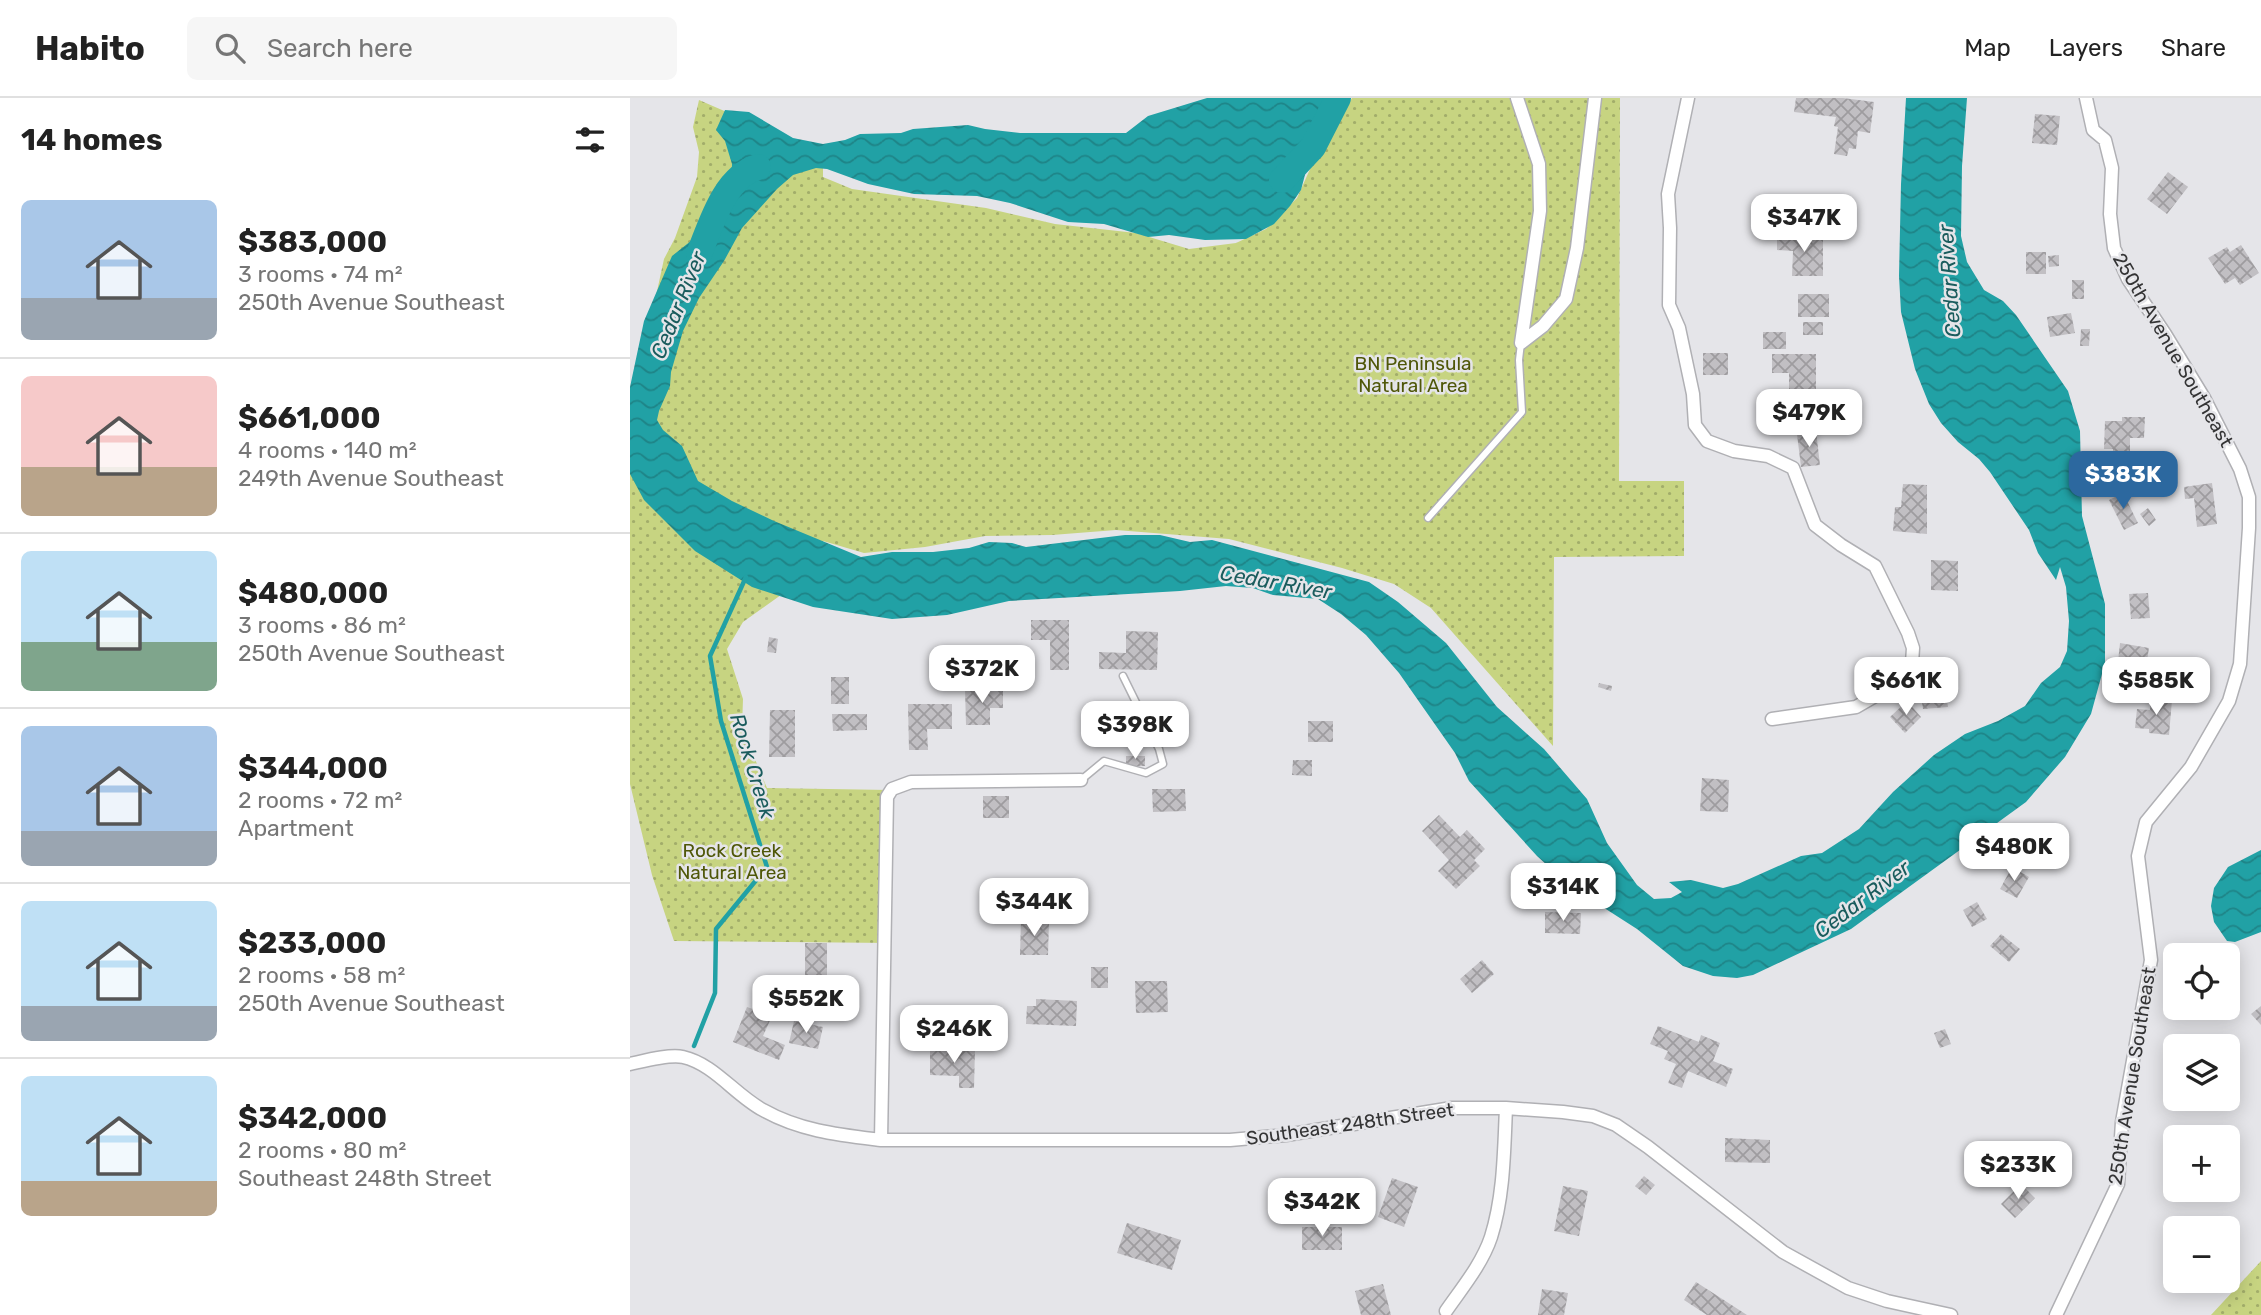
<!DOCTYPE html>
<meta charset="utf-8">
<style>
body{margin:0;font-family:Rubik,sans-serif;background:#f6f6f6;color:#222;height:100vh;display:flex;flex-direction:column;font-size:26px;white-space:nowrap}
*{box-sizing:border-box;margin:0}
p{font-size:23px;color:#767676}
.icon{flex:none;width:38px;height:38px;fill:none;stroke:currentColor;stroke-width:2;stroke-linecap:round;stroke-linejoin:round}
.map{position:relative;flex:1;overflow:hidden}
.sheet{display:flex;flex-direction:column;background:#fff;width:630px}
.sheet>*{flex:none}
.buttons{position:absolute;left:1533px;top:845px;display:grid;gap:14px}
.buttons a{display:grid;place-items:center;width:77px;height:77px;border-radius:10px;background:#fff;box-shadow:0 4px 18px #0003;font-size:35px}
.price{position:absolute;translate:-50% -60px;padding:0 16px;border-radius:14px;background:#fff;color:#222;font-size:23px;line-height:46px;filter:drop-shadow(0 2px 4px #0008)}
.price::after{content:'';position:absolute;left:50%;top:42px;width:21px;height:16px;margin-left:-10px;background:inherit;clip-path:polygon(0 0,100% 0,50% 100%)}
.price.active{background:#2c689f;color:#fff}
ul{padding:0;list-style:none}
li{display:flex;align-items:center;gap:21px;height:175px;padding:0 21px}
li+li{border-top:2px solid #e0e0e0}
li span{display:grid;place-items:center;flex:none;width:196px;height:140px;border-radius:10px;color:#555}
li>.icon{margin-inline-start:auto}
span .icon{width:84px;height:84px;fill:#fffc;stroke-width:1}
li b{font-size:30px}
h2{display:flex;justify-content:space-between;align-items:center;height:84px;padding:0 21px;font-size:30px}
header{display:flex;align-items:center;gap:42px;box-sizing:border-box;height:98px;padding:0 35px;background:#fff;border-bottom:2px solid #e0e0e0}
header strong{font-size:33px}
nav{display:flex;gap:38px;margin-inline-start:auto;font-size:24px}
.search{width:490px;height:63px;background:#f6f6f6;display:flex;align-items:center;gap:18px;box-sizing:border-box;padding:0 24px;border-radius:10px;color:#767676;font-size:26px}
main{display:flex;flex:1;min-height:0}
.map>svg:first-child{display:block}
</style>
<header>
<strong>Habito</strong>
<div class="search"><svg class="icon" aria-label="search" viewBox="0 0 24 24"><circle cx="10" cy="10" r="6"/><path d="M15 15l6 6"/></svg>Search here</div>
<nav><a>Map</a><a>Layers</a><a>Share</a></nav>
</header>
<main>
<section class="sheet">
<h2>14 homes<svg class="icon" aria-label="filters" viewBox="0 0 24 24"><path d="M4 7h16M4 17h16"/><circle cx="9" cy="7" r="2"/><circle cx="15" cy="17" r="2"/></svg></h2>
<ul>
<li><span style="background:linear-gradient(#a9c7e8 70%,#9aa5b1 0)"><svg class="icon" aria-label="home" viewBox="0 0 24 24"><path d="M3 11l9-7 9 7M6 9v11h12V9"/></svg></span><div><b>$383,000</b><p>3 rooms · 74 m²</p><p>250th Avenue Southeast</p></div></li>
<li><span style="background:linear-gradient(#f6c9c9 65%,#b9a48a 0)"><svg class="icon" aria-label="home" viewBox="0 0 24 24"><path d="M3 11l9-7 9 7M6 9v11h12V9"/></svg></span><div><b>$661,000</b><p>4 rooms · 140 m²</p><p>249th Avenue Southeast</p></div></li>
<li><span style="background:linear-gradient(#bfe0f5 65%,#7fa58c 0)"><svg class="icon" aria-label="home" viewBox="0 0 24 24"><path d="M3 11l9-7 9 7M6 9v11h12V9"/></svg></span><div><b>$480,000</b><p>3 rooms · 86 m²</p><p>250th Avenue Southeast</p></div></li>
<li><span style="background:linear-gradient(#a9c7e8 75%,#9aa5b1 0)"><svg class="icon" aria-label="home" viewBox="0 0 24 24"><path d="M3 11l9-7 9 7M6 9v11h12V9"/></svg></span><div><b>$344,000</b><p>2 rooms · 72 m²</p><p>Apartment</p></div></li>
<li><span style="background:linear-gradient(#bfe0f5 75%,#9aa5b1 0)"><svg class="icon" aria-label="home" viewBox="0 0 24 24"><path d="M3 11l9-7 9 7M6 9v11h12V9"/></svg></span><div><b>$233,000</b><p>2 rooms · 58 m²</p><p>250th Avenue Southeast</p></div></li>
<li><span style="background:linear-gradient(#bfe0f5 75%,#b9a48a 0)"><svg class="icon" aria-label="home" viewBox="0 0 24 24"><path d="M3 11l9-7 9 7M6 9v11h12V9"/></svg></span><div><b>$342,000</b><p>2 rooms · 80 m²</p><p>Southeast 248th Street</p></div></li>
</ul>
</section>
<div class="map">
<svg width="1631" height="1217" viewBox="0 0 1631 1217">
<defs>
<pattern id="park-dots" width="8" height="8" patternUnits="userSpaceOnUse" patternTransform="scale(1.75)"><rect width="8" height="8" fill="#c7d481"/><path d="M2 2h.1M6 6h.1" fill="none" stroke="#a2ad6a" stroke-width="1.8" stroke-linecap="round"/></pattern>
<pattern id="water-waves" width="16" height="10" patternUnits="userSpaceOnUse" patternTransform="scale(1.75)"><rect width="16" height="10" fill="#21a1a5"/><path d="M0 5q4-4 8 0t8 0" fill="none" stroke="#1e8487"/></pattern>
<pattern id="building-cross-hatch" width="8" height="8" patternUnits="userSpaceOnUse" patternTransform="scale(1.75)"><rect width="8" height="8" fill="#c1bfc3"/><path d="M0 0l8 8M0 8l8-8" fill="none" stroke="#9e9c9f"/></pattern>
</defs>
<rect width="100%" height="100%" fill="#e5e5e9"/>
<path fill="url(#park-dots)" d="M 722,0 L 990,0 L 989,383 L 1054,383 L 1054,458 L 924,459 L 923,648 L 801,510 L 764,486 L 712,470 L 599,441 L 486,432 L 422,437 L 355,438 L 295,449 L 234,455 L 193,443 L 193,467 L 113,524 L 97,551 L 113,601 L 112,630 L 137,690 L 260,692 L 259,845 L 44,843 L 22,777 L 0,686 L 0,361 L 24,207 L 34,161 L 45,140 L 67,79 L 69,54 L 63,29 L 69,2 L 193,56 L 193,79 L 222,91 L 356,110 L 425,126 L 506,135 L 559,151 L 606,145 L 636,131 L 667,100 L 694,40 Z
M 1631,1163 L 1631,1217 L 1581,1217 Z"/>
<path fill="url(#water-waves)" d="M 577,0 L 700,0 L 680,28 L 676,73 L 671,92 L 660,108 L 644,126 L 616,141 L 575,142 L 539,137 L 518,139 L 474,126 L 438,124 L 380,105 L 347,98 L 284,96 L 238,86 L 197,71 L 186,70 L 163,77 L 147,91 L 112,130 L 94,163 L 69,200 L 53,233 L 41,274 L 40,288 L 29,313 L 27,322 L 33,332 L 52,348 L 68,383 L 102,403 L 144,423 L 231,459 L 262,454 L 303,454 L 339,450 L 359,444 L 382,445 L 396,449 L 495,437 L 530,437 L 560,444 L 582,442 L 739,484 L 768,504 L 816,545 L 867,609 L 914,651 L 957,701 L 977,745 L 1007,787 L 1024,801 L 1041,800 L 1052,794 L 1039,784 L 1061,782 L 1093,790 L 1108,786 L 1171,758 L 1192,755 L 1229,731 L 1263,694 L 1304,657 L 1335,636 L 1368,623 L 1395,608 L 1411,585 L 1430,569 L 1437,553 L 1439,523 L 1436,489 L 1430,469 L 1426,482 L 1408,455 L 1399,432 L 1360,374 L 1349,361 L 1328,344 L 1311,325 L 1299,306 L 1285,271 L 1271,214 L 1269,178 L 1271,86 L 1276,0 L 1337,0 L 1332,68 L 1331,138 L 1337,164 L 1354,192 L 1373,203 L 1386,217 L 1438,293 L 1450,333 L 1452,418 L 1475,506 L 1475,565 L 1461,616 L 1435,659 L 1396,704 L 1221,831 L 1123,877 L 1107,880 L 1083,878 L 1053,868 L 1007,831 L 940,788 L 907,758 L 839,683 L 825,655 L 769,575 L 736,537 L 711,516 L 688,501 L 643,497 L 623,490 L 596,488 L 550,493 L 379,503 L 317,517 L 262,521 L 183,509 L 122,489 L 65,453 L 14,402 L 0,376 L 0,289 L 14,223 L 42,158 L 76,131 L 101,99 L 102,66 L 95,43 L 86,32 L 95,12 L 119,14 L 163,40 L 193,46 L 215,42 L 230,36 L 271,35 L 283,31 L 338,27 L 355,31 L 390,35 L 496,35 L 518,18 Z
M 1631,752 L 1631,834 L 1605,844 L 1597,843 L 1584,824 L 1581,808 L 1584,790 L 1598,769 Z"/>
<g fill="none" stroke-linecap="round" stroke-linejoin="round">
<path stroke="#21a1a5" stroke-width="4.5" d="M 64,948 L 85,895 L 86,831 L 137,769 L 91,623 L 80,558 L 116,479"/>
<path stroke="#21a1a5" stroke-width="26" d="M 652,82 L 683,49 L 708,0
M 69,156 C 81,127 94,79 128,69"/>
</g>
<path fill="url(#building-cross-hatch)" d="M 1166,0 L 1213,0 L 1244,4 L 1240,35 L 1228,33 L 1226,51 L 1219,50 L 1217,58 L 1204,56 L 1208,29 L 1204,28 L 1206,19 L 1164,14 Z
M 1405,16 L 1430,18 L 1427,47 L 1402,45 Z
M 1538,74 L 1558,89 L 1537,116 L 1517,101 Z
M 1147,137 L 1193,138 L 1193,178 L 1162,178 L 1163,153 L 1147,152 Z
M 1611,147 L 1629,175 L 1610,187 L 1605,180 L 1595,186 L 1578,160 L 1597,149 L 1600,154 Z
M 1396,154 L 1416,154 L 1416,176 L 1396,176 Z
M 1429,157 L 1429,168 L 1419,169 L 1418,158 Z
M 1442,182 L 1454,182 L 1454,201 L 1442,201 Z
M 1168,196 L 1199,196 L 1199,219 L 1168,219 Z
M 1441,215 L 1445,235 L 1420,239 L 1417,219 Z
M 1173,224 L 1193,224 L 1193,237 L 1173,237 Z
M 1451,231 L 1460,231 L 1459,248 L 1450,248 Z
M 1133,234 L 1156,234 L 1156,251 L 1133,251 Z
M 1073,255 L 1098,255 L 1098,277 L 1073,277 Z
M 1142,256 L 1186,256 L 1186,303 L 1159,303 L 1159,275 L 1142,275 Z
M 1492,319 L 1515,319 L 1514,340 L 1500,340 L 1500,355 L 1483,355 L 1483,351 L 1474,351 L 1475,323 L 1492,323 Z
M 1186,333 L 1190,367 L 1171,369 L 1167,336 Z
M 1582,385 L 1587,426 L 1567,429 L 1564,400 L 1555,401 L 1554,389 Z
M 1273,386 L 1297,387 L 1297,436 L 1263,433 L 1265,409 L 1271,409 Z
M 1493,395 L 1508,425 L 1494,432 L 1479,402 Z
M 1518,410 L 1526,422 L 1519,428 L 1510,416 Z
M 1301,462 L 1328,463 L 1328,493 L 1301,492 Z
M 1518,495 L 1520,520 L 1501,521 L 1499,496 Z
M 401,522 L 439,522 L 439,572 L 420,572 L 420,542 L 401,542 Z
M 496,533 L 528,534 L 527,572 L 469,571 L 469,554 L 496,555 Z
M 139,539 L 148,541 L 146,555 L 137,554 Z
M 1490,545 L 1519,550 L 1516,569 L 1488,564 Z
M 201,579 L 219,579 L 219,606 L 201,606 Z
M 969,585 L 982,588 L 981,593 L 968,589 Z
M 335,591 L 373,591 L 373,610 L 360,610 L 360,627 L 336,627 Z
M 1316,595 L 1318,609 L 1293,611 L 1291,597 Z
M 1521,600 L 1542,602 L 1539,637 L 1519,635 L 1519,631 L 1505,630 L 1507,611 L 1520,612 Z
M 1277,603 L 1291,619 L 1275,635 L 1260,619 Z
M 278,606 L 322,606 L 322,631 L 297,631 L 298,652 L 279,652 Z
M 140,612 L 165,612 L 165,659 L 139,659 Z
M 202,616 L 237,616 L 237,632 L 203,633 Z
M 678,623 L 703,623 L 703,644 L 678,644 Z
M 496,658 L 515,658 L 515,668 L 496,668 Z
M 663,662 L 682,662 L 682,678 L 662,677 Z
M 1072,680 L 1099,682 L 1098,714 L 1070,713 Z
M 522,691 L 555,691 L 556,713 L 523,714 Z
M 353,698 L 379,698 L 379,720 L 353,720 Z
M 809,717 L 830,739 L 837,732 L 855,751 L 844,762 L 850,768 L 826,791 L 808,773 L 819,762 L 792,733 Z
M 1382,769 L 1399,779 L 1387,800 L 1370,791 Z
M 1347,804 L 1357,821 L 1342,829 L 1333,812 Z
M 915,814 L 951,815 L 950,836 L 915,835 Z
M 391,823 L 419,824 L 418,857 L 390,857 Z
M 1371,836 L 1390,851 L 1379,864 L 1360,848 Z
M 175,845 L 197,845 L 197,890 L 193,890 L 193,901 L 175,901 Z
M 852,862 L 864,876 L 842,895 L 830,881 Z
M 461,869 L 478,869 L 478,890 L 461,890 Z
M 505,883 L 537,883 L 538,914 L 506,915 Z
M 406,901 L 447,903 L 446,928 L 396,926 L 397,908 L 406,908 Z
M 1631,908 L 1631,927 L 1621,916 Z
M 117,909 L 142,918 L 133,938 L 155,947 L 149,962 L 103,944 Z
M 164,923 L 193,929 L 188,951 L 159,945 Z
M 1028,928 L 1069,944 L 1071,937 L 1090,945 L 1083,963 L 1103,971 L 1096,989 L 1058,973 L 1052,990 L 1038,985 L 1046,966 L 1034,961 L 1038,953 L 1020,946 Z
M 1315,931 L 1321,946 L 1310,950 L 1304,935 Z
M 300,950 L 345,951 L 344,990 L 329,990 L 329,978 L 300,977 Z
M 1095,1040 L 1140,1042 L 1140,1065 L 1095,1064 Z
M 1014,1078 L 1025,1087 L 1016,1097 L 1005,1088 Z
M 762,1080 L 788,1089 L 774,1129 L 748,1119 Z
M 1391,1086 L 1405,1100 L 1385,1120 L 1371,1106 Z
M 933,1088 L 958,1093 L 949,1138 L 924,1133 Z
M 497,1125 L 551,1142 L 542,1172 L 487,1155 Z
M 672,1129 L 712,1129 L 712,1152 L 672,1152 Z
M 1066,1184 L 1117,1217 L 1077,1217 L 1054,1202 Z
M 753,1186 L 761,1217 L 731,1217 L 725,1193 Z
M 912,1191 L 938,1195 L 934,1217 L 908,1217 Z"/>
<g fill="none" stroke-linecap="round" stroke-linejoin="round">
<defs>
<path id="service" d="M 798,420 L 892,314 L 889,262 L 891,245
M 451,682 L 474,663 L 516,675 L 533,666 L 529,651 L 493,578"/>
<path id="minor" d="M 887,0 L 909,66 L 910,113 L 891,245
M 1058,0 L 1038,96 L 1040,130 L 1039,207 L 1049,230 L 1063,296 L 1065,327 L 1077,343 L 1104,353 L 1138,358 L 1163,370 L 1185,427 L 1211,447 L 1245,468 L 1278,535 L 1283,550 L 1282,565 L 1271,583 L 1226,609 L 1142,621
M 891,245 L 913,228 L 936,201 L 947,150 L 965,0
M 0,966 C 14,963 39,956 53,959 C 84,966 105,997 133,1012 C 170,1033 210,1037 251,1042 L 600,1042 L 656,1037 L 822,1010 L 876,1010 L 933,1014 L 963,1018 L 986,1027 L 1018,1049 L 1153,1154 L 1218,1190 L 1257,1203 L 1321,1217
M 251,1042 L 257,699 L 262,691 L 281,684 L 451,682
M 816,1213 C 832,1190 852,1166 861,1139 C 874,1098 874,1053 876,1010
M 1426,1217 L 1488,1086 L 1492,1024 L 1521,862 L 1508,758 L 1516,724 L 1561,669 L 1599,603 L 1610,566 L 1619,430 L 1619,399 L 1610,371 L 1574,300 L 1535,236 L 1498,181 L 1484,150 L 1480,116 L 1482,70 L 1475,42 L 1463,32 L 1456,0"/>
</defs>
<use href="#service" stroke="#b0b0b4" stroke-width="9"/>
<use href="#minor" stroke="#b0b0b4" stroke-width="15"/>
<use href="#service" stroke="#fff" stroke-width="6"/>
<use href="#minor" stroke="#fff" stroke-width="12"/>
</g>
<g text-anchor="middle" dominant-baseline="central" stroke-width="5" stroke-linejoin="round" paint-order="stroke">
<g font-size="19" fill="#343435" stroke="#e5e5e9">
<text transform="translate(1543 252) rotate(60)">250th Avenue Southeast</text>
<text transform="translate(1502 978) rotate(-81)">250th Avenue Southeast</text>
<text transform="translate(720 1026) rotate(-8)">Southeast 248th Street</text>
</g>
<g font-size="19" fill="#4f5708" stroke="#e5e5e9">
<text x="783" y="265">BN Peninsula<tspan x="783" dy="22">Natural Area</tspan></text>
<text x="102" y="752">Rock Creek<tspan x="102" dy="22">Natural Area</tspan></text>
</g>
<g font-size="21" font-style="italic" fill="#1a5c5d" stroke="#e5e5e9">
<text transform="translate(1319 183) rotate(-94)">Cedar River</text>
<text transform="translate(48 207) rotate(-68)">Cedar River</text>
<text transform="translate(646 484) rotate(10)">Cedar River</text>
<text transform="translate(123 668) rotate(73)">Rock Creek</text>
<text transform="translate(1232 801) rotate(-37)">Cedar River</text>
</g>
</g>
</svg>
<div class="buttons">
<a><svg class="icon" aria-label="locate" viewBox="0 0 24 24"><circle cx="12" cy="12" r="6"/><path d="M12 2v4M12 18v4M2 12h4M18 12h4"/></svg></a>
<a><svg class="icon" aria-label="layers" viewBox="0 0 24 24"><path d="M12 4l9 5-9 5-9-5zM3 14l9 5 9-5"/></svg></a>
<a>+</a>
<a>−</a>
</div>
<b class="price" style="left:1174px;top:156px">$347K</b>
<b class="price" style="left:1179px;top:351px">$479K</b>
<b class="price active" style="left:1493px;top:413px">$383K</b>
<b class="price" style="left:352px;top:607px">$372K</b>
<b class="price" style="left:1276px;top:619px">$661K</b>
<b class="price" style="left:1526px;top:619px">$585K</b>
<b class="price" style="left:505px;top:663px">$398K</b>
<b class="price" style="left:1384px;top:785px">$480K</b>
<b class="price" style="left:933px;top:825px">$314K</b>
<b class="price" style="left:404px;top:840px">$344K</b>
<b class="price" style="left:176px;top:937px">$552K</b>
<b class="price" style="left:324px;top:967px">$246K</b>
<b class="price" style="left:1388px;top:1103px">$233K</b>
<b class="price" style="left:692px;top:1140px">$342K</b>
</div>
</main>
